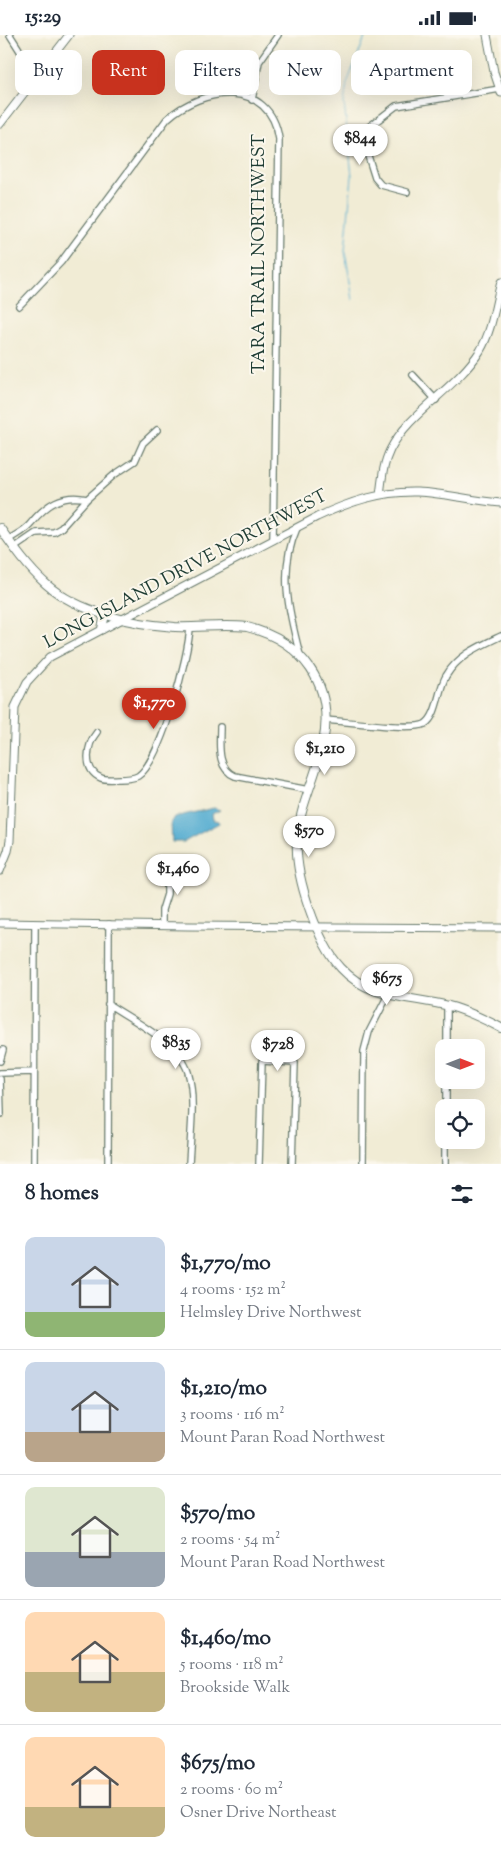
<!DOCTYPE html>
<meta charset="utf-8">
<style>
body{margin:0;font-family:"Sorts Mill Goudy",serif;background:#f6f6f7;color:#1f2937;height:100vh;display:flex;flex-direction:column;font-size:19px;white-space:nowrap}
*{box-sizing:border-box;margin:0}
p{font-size:16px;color:#747a83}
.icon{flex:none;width:28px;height:28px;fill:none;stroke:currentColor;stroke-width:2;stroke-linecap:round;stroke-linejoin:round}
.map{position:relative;height:1129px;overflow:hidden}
.panel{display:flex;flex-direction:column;background:#fff;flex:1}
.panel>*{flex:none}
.hud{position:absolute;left:15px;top:15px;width:471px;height:45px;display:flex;gap:10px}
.needle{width:32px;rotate:90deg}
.fabs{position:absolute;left:435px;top:1004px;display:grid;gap:10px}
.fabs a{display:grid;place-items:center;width:50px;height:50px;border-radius:10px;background:#fff;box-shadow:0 5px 20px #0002;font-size:25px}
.price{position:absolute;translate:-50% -42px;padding:0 11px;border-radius:18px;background:#fff;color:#222;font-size:16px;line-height:32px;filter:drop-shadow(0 1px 2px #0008)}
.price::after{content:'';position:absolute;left:50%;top:30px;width:15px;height:11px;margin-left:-8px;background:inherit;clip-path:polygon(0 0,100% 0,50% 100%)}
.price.selected{background:#c8321e;color:#fff}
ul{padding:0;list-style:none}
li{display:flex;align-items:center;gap:15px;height:125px;padding:0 25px}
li+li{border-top:1px solid #e0e1e3}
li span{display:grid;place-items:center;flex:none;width:140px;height:100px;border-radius:10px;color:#555}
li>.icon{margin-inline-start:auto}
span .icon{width:60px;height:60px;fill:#fffc;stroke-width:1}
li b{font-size:21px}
h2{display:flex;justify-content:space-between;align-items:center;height:60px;padding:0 25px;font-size:21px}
.chip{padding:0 18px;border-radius:10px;background:#fff;box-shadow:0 5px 20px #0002;font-size:18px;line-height:45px}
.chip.selected{background:#c8321e;color:#fff}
.status{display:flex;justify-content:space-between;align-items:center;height:35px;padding:0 25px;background:#fff;direction:ltr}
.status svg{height:14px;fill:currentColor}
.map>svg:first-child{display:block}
</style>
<div class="status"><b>15:29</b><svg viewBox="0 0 49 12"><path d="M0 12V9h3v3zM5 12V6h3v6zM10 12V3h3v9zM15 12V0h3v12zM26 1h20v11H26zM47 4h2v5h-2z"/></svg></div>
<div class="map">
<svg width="501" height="1129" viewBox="0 0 501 1129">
<rect width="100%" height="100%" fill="#fbf7ec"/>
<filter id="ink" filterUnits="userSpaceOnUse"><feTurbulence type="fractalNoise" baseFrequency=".02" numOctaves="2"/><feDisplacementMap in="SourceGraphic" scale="10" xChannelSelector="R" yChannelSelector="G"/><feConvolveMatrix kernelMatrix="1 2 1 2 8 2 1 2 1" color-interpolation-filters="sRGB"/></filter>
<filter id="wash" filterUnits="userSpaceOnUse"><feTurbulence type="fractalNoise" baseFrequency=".0096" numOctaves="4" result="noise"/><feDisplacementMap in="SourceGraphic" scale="20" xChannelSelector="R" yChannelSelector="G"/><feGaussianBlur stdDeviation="1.12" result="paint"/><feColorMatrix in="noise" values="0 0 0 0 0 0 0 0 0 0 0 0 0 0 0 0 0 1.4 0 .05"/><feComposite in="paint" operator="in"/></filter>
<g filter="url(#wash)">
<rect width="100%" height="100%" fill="#f1ecd5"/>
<path fill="#53acd0" stroke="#397482" d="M 214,773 L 220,775 L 212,779 L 213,785 L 219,786 L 219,788 L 184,807 L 172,807 L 171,787 L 174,782 Z"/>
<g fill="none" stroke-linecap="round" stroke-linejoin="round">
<path stroke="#53acd0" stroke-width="1" d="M 353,265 L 345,216 L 352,141 L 344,68 L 347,48 L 366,0"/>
</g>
</g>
<g filter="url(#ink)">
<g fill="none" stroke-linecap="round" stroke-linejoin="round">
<defs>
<path id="minor" d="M 10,0 L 29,30 L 41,36
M 252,65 L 259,27 L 278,0
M 407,157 L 381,150 L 375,143 L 363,105 L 365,95 L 396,71 L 500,54
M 19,271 L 61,227 L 167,84 C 202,52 270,43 279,104 L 273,505
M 413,340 L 436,365
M 297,493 C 278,535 289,578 300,620
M 8,505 C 15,500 26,495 31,488 C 46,470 62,458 87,464
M 14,513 L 36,498 L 54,497 L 61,493 L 87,464 L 114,440 L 135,426 L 143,408 L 157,395
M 325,685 C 344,686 411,696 425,689 C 438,681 438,654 446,641 C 458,620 480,611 501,601
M 220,692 C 220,709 216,733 235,741 L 309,755
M 97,697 C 87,709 82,735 101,743 C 106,745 113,744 119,744 C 126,744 132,744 138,741 C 161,726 189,620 190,592
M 162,890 L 162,875 L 167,859 L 167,830
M 108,969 C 132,985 179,1008 188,1037 C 196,1063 190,1102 189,1129
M 447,1012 L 447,971
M 0,1026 L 3,1015
M 0,1038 L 34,1037
M 0,1044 L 1,1079
M 446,1072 L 446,1045
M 34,1129 L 35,889
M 108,1129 L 109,889
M 259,1129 L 262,1026 L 295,1028 L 292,1129
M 363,1129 L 364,1016 L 369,997 L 388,960
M 445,1129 L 445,1105"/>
<path id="tertiary" d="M 487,0 L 494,37 L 501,58
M 0,89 L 69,0
M 380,460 C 382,445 383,429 390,415 C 409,377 456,354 480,316 C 492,296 495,270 501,247
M 0,836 L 8,816 L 10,806 L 15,672 L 27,647 L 50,622 L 317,482 C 349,467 381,456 417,457 C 445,458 473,466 501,468
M 0,888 L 188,891 L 501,893"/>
<path id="secondary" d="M 0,493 C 14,513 28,533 46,549 C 79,578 132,589 175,592 C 199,593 223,589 247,592 C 303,606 335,651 323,708 C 317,741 298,773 297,807 C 295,842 317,907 341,933 C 370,965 411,961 449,971 C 468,976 484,984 501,993
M 101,577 L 104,584 L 102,594"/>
</defs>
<use href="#minor" stroke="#687a6c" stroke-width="8"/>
<use href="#tertiary" stroke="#687a6c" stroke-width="9"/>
<use href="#secondary" stroke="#687a6c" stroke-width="10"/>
<use href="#minor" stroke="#fff" stroke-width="5.5"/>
<use href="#tertiary" stroke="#fff" stroke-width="7"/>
<use href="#secondary" stroke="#fff" stroke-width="8"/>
</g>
</g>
<g text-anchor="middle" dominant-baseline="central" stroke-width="4" stroke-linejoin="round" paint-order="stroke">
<g font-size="18" fill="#1f3d34" stroke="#fbf7ec">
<text transform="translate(260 219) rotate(-90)">TARA TRAIL NORTHWEST</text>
<text transform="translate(186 535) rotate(-28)">LONG ISLAND DRIVE NORTHWEST</text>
</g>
</g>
</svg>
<div class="fabs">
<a><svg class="needle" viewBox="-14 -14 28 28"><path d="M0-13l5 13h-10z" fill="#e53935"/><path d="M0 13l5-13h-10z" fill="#747a83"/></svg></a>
<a><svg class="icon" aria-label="locate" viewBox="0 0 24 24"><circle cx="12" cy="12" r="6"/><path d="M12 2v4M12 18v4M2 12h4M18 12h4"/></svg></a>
</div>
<b class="price" style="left:360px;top:131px">$844</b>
<b class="price selected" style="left:154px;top:695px">$1,770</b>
<b class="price" style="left:325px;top:741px">$1,210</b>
<b class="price" style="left:309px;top:823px">$570</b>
<b class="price" style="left:178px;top:861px">$1,460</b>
<b class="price" style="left:387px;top:971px">$675</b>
<b class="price" style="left:176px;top:1035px">$835</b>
<b class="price" style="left:278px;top:1037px">$728</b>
<div class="hud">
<a class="chip">Buy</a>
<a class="chip selected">Rent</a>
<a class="chip">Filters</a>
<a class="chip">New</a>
<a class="chip">Apartment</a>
</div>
</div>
<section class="panel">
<h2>8 homes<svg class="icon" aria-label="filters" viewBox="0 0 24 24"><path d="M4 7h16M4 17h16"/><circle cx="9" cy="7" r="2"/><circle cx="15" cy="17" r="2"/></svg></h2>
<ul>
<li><span style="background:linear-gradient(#c9d6e8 75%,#8fb573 0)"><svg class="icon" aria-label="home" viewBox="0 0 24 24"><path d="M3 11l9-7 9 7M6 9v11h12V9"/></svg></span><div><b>$1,770/mo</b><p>4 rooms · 152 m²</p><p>Helmsley Drive Northwest</p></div></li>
<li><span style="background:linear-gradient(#c9d6e8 70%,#b9a48a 0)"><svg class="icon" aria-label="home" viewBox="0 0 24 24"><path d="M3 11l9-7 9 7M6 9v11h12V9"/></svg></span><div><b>$1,210/mo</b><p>3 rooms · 116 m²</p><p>Mount Paran Road Northwest</p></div></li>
<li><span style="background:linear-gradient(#dfe7d0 65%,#9aa5b1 0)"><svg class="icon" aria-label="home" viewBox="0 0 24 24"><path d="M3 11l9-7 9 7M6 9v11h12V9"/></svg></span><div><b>$570/mo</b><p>2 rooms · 54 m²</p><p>Mount Paran Road Northwest</p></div></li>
<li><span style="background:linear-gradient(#ffd9b3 60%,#c2b280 0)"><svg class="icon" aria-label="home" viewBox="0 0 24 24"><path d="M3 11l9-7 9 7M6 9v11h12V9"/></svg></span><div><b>$1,460/mo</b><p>5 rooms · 118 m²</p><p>Brookside Walk</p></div></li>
<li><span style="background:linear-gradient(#ffd9b3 70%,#c2b280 0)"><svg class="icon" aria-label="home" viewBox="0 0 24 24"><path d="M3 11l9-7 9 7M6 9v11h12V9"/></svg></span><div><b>$675/mo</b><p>2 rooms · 60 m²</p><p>Osner Drive Northeast</p></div></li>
</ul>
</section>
